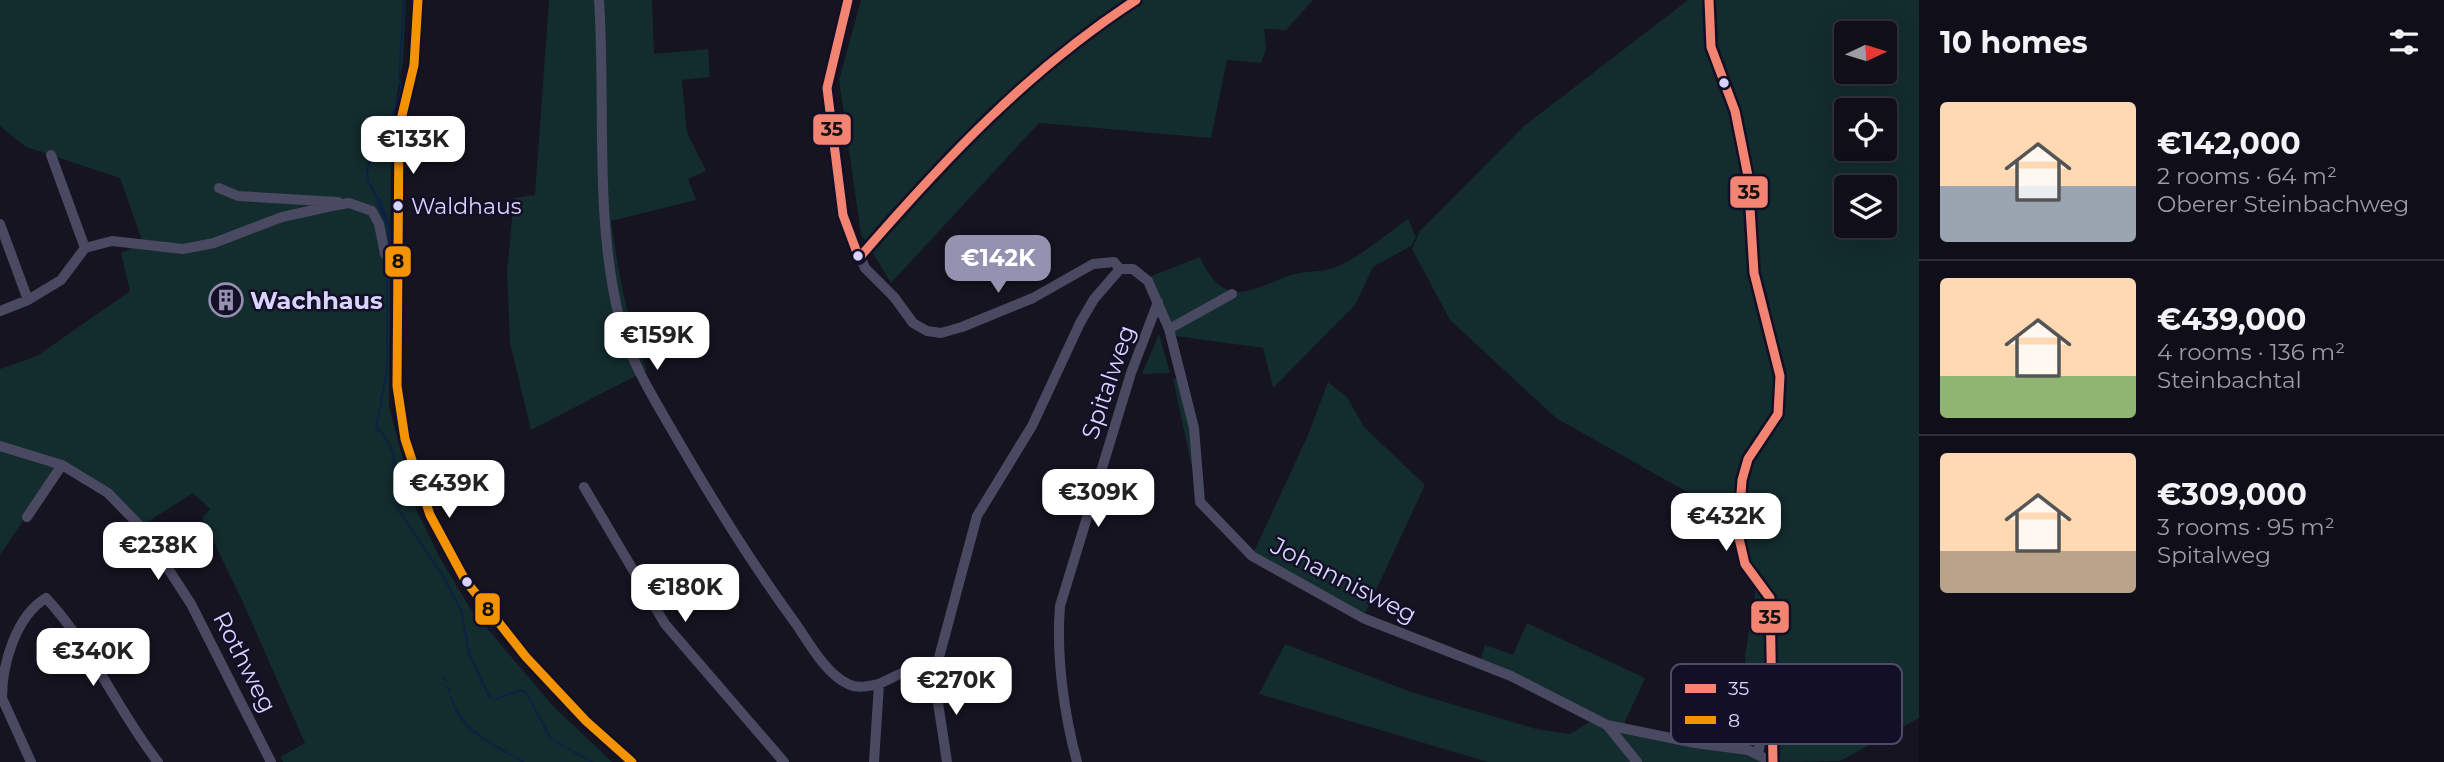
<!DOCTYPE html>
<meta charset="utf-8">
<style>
body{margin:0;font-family:Montserrat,sans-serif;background:#191822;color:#f1f3f6;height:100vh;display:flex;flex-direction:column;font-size:26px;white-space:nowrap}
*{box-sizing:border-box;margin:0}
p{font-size:23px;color:#9c9ca2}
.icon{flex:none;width:38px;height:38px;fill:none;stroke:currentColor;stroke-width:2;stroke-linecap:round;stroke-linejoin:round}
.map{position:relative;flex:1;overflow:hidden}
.panel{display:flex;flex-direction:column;background:#100f19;width:525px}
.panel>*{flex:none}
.needle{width:46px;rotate:86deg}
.fabs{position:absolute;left:1834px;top:21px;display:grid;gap:14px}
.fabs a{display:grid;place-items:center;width:63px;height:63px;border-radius:7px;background:#100f19;box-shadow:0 7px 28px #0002,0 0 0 2px #302f38;font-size:35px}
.price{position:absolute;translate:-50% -60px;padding:0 16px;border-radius:14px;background:#fff;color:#222;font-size:23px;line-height:46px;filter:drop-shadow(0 2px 4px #0008)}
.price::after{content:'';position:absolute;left:50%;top:42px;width:21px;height:16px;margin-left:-10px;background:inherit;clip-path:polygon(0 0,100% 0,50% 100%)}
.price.selected{background:#9591b1;color:#fff}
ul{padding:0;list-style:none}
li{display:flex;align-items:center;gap:21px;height:175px;padding:0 21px}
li+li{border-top:2px solid #302f38}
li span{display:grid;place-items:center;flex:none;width:196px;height:140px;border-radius:7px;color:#555}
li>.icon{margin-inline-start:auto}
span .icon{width:84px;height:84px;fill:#fffc;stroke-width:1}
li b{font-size:30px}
h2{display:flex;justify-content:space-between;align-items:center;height:84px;padding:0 21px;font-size:30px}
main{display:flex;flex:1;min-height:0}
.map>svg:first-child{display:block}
</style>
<main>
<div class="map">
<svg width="1919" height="762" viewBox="0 0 1919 762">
<rect width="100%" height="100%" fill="#161421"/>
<path fill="#132c2d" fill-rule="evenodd" d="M 0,0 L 406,0 L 403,60 L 391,128 L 389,406 L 416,509 L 440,558 L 470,608 L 552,705 L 612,762 L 283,762 L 280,757 L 305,743 L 241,598 L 202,518 L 210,509 L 193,493 L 141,526 L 62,463 L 0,555 L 0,369 L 37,356 L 130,291 L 121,253 L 143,243 L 120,178 L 26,147 L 0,126 Z
M 549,0 L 652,0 L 654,54 L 708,49 L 710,77 L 682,80 L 687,133 L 706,171 L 688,179 L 696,200 L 611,221 C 619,273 626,322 647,370 L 531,430 L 510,343 L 507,272 L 514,198 L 535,195 Z
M 861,0 L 1313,0 L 1286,30 L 1264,29 L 1266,49 L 1261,63 L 1227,60 L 1211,138 L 1039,123 L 891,283 L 861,234 L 839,80 Z
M 1688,0 L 1919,0 L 1919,718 L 1840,761 L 1779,762 L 1774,686 L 1773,722 L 1758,749 L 1774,762 L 1637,762 L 1607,725 L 1479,665 L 1485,645 L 1513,655 L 1527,623 L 1645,678 L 1623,726 L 1742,747 L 1749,717 L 1745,656 L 1758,575 L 1748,555 L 1742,523 L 1556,418 L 1450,320 L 1412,249 L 1420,231 L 1524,126 ZM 1846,33 L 1885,33 L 1885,72 L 1846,72 ZM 1846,110 L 1885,110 L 1885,149 L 1846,149 ZM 1846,187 L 1885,187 L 1885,226 L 1846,226 Z
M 1408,219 L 1416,237 L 1411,246 L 1373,267 L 1355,305 L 1273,388 L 1263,348 L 1176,336 L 1149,277 L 1200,257 C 1223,308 1248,292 1288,276 C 1304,270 1322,273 1336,267 C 1361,257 1386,234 1408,219 Z
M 1159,334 L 1170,373 L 1142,374 Z
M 1173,378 L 1183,384 L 1197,464 L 1191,464 Z
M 1328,382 L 1347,397 L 1364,427 L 1425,485 L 1363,618 L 1252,556 L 1308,435 Z
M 1285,644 L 1411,692 L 1536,729 L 1570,734 L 1591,721 L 1605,728 L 1631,762 L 1488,762 L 1259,694 Z"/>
<path fill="#0d2144" d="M 380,197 L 391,228 L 392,254 L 387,252 L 388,229 L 376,201 Z"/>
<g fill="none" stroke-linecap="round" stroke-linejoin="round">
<path stroke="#0d2144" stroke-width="2" d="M 379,201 L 368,181 L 367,168 L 388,128 L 401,89 L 399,76 L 404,0
M 387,264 L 387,369 L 376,429 L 383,433 L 393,452 L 398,509 L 443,576 L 461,610 L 469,654 L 489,696 L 494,700 L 520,690 L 526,692 L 551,739 L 592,762
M 444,677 L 446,681
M 448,687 L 449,691
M 451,697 C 459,731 496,745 523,762"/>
<path stroke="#4a4962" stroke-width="10" d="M 418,0 L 414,65 L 399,128 L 397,386 L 405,439 L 430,515 L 465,580 L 526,657 L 586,721 L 632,762
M 599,0 C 606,105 594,214 619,317 C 629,360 654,399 676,437 C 713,501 752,564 796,624 C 809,643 826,674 848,684 C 858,689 868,686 879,684
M 848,0 L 827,88 L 843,215 L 865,268 L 894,297 L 913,323 L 927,331 L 941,333 L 962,327 L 1033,298 L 1093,264 L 1114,262 L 1120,269
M 51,155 L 85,248
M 219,188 L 238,196 L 338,202
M 0,224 L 28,300
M 859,258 C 941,163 1028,65 1136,0
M 1120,269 L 1133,269 L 1148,281 L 1169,329 L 1194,428 L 1200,502 L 1252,556 L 1363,618 L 1511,676 L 1607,725 L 1695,743 L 1748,750 L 1773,762 L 1770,598 L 1745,564 L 1738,534 L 1742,480 L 1748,459 L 1778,414 L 1780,376 L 1754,273 L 1748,176 L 1735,111 L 1711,47 L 1709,0
M 0,311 L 28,300 L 61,280 L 85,248 L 112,241 L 183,249 L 214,243 L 282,217 L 332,206 L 349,203 L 372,211 L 379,224 L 385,254 L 398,269
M 1169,329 L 1232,294
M 0,446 L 62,465 L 108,493 L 141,527 L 191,604 L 271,762
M 584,487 L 665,624 L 784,762
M 27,517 L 62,465
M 934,676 L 947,762
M 1607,725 L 1637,762
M 1758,754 L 1762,733 L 1773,722
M 31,762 L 2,698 C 2,664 16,616 46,598 C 92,647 117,710 158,762
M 874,762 L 879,684 L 908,670 L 934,676 L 977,516 L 1032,426 L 1080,323 L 1094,299 L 1120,269
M 1077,762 C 1064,714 1056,656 1060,606 L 1131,373 L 1158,302"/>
<defs>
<path id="bus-1" d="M 848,0 L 827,88 L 843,215 L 859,258
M 1709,0 L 1711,47 L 1735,111 L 1748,176 L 1754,273 L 1780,376 L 1778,414 L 1748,459 L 1742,480 L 1738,534 L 1745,564 L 1770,598 L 1773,762
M 859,258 C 943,161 1028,70 1136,0"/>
<path id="bus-2" d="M 418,0 L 414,65 L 399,128 L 397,386 L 405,439 L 430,515 L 465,580 L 526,657 L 586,721 L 632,762"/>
</defs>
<use href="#bus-1" stroke="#130f26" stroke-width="14"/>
<use href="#bus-2" stroke="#130f26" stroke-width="14"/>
<use href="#bus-1" stroke="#f48472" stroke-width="9"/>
<use href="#bus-2" stroke="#f49301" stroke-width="9"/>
</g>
<defs>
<symbol id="building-ring" viewBox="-11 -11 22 22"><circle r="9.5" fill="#130f26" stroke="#9591b1" stroke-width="1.5"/><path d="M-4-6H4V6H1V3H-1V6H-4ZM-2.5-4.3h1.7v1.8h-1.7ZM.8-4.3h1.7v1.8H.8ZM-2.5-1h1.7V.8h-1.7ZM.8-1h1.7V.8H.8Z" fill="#9591b1"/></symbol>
</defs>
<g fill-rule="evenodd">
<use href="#building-ring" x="207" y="281" width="38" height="38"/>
</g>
<g fill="#d9d4ff" stroke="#130f26" stroke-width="2.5">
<circle cx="1724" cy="83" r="6"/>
<circle cx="398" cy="206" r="6"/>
<circle cx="858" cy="256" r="6"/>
<circle cx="467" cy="582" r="6"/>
</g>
<g text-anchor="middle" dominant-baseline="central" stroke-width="5" stroke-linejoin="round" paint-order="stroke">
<g font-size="22" fill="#d9d4ff" stroke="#130f26" text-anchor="start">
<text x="411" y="206">Waldhaus</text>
</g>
<g font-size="24" font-weight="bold" fill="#d9d4ff" stroke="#130f26" text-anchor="start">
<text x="250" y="300">Wachhaus</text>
</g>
<g font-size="24" fill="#d9d4ff" stroke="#130f26">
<text transform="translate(1108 382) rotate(-71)">Spitalweg</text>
<text transform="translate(1344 580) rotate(27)">Johannisweg</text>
<text transform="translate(245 662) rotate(63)">Rothweg</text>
</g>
</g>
<rect x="1671" y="664" width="231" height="80" rx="10" fill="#130f26" stroke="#4e4a67" stroke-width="2"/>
<rect x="1685" y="684" width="31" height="9" fill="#f48472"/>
<rect x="1685" y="716" width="31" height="8" fill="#f49301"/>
<g font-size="19" fill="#d9d4ff">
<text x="1728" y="695">35</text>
<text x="1728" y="727">8</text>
</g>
<g stroke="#130f26" stroke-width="2.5">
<rect x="812" y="113" width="40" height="33" rx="7" fill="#f48472"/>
<rect x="1729" y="175" width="40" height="34" rx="7" fill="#f48472"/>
<rect x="384" y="245" width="28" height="33" rx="7" fill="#f49301"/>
<rect x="474" y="592" width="27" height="34" rx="7" fill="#f49301"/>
<rect x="1750" y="600" width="40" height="34" rx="7" fill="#f48472"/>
</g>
<g font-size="19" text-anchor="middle" font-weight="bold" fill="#111">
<text x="832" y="136">35</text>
<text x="1749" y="199">35</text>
<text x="398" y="268">8</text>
<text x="488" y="616">8</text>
<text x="1770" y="624">35</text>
</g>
</svg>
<div class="fabs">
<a><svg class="needle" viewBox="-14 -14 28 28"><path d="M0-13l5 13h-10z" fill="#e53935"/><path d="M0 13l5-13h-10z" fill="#9c9ca2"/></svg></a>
<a><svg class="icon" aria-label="locate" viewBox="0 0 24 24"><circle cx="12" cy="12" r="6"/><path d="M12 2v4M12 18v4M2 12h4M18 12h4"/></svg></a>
<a><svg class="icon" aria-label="layers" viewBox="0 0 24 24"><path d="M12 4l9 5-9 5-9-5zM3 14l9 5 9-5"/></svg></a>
</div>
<b class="price" style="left:413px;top:176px">€133K</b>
<b class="price selected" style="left:998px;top:295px">€142K</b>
<b class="price" style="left:657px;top:372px">€159K</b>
<b class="price" style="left:449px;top:520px">€439K</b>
<b class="price" style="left:1098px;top:529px">€309K</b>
<b class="price" style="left:1726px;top:553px">€432K</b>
<b class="price" style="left:158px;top:582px">€238K</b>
<b class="price" style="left:685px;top:624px">€180K</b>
<b class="price" style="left:93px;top:688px">€340K</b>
<b class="price" style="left:956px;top:717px">€270K</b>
</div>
<section class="panel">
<h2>10 homes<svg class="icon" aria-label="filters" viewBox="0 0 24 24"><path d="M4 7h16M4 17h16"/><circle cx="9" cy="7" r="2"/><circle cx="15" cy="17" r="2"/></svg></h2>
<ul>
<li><span style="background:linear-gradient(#ffd9b3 60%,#9aa5b1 0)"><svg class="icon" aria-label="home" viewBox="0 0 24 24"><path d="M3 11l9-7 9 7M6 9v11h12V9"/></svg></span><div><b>€142,000</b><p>2 rooms · 64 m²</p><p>Oberer Steinbachweg</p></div></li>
<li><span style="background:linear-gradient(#ffd9b3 70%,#8fb573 0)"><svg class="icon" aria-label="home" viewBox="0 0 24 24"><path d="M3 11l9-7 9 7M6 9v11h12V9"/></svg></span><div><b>€439,000</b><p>4 rooms · 136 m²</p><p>Steinbachtal</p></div></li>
<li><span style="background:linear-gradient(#ffd9b3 70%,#b9a48a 0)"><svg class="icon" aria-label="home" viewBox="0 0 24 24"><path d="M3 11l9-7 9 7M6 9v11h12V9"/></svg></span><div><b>€309,000</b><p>3 rooms · 95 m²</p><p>Spitalweg</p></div></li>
</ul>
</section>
</main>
